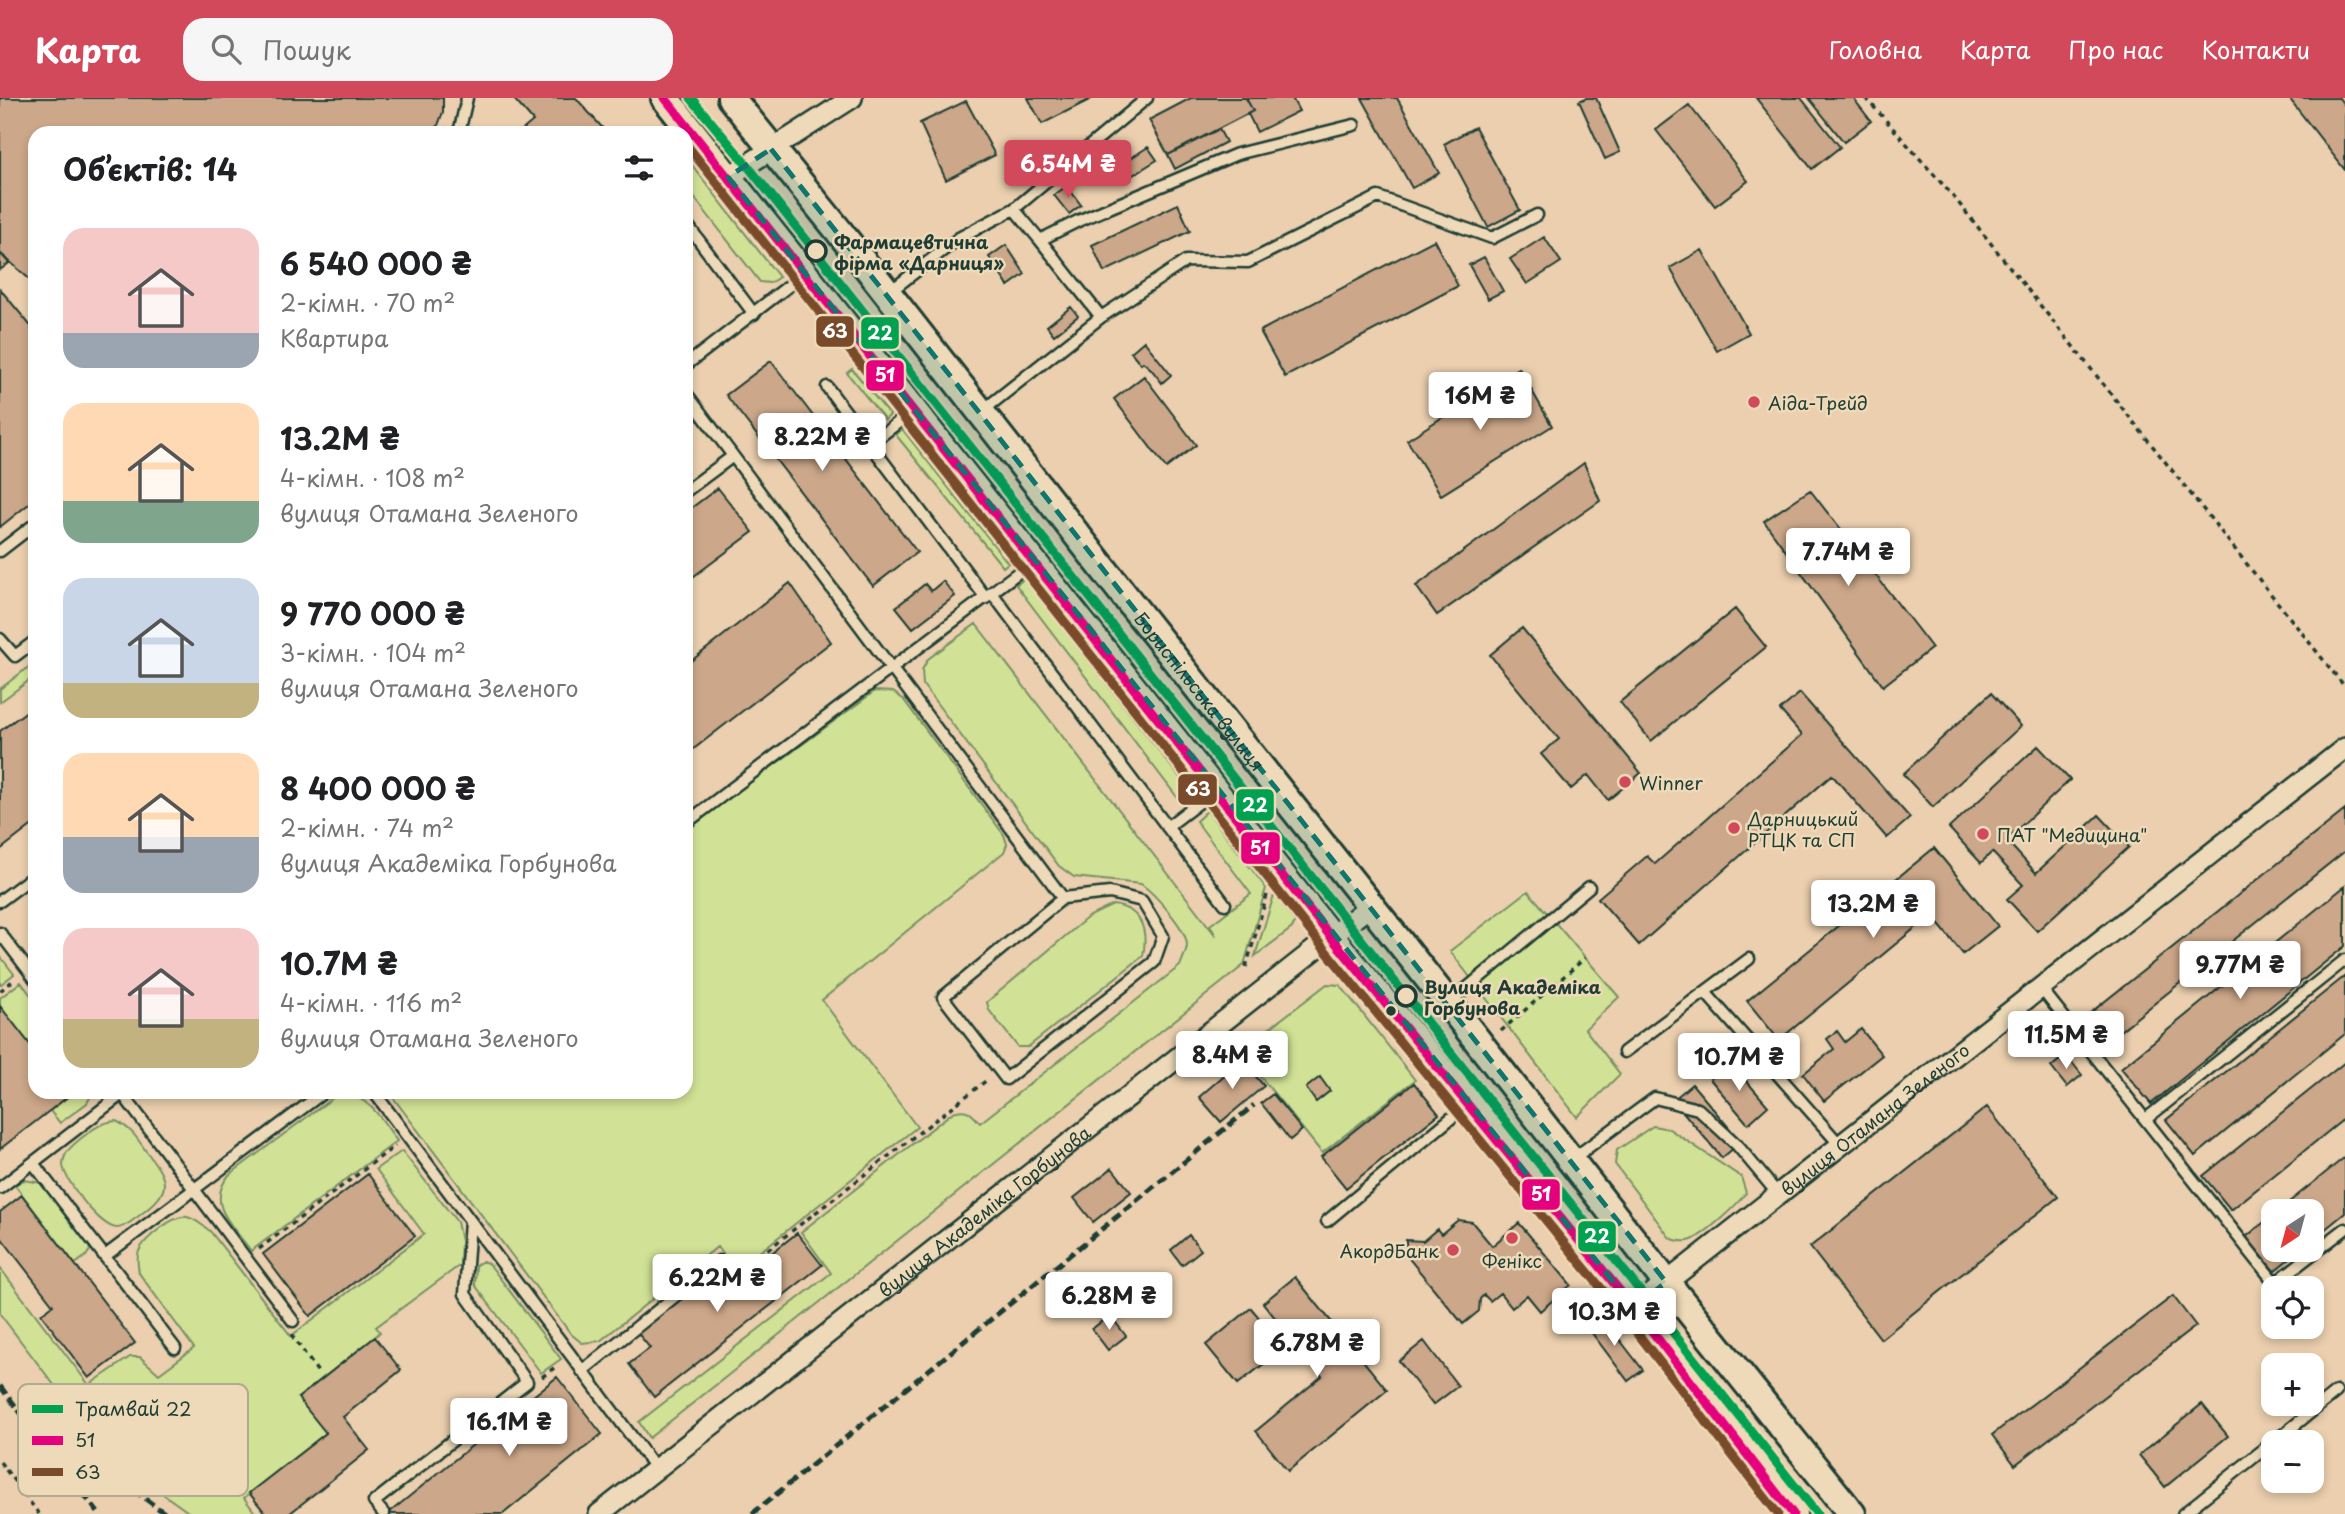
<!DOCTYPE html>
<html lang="uk">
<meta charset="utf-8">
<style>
body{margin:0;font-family:"Playpen Sans",sans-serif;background:#f6f6f6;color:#202124;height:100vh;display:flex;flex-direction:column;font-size:26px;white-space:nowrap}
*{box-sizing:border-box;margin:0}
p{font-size:23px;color:#757577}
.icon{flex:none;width:38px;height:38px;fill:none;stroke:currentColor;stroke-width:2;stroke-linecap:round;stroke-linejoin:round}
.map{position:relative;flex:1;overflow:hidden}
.panel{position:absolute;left:28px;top:28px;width:665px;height:973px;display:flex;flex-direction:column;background:#fff;border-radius:21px;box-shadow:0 4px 10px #0003}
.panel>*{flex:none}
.needle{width:46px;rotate:216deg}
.fabs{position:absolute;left:2261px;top:1101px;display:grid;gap:14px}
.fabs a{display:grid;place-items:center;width:63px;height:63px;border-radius:14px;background:#fff;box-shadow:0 4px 10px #0003;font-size:35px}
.price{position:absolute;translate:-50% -60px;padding:0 16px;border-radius:7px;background:#fff;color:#222;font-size:23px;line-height:46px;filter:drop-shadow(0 2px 4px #0008)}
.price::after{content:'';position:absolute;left:50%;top:42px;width:21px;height:16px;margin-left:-10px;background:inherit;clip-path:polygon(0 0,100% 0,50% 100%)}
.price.selected{background:#d1495b;color:#fff}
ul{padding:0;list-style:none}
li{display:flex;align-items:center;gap:21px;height:175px;padding:0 35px}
li span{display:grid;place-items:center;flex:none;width:196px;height:140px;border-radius:21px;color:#555}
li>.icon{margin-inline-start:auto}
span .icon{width:84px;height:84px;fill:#fffc;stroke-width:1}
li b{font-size:30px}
h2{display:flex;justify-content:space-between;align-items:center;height:84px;padding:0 35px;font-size:30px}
header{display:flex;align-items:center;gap:42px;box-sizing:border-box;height:98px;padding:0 35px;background:#d1495b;color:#fff}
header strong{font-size:33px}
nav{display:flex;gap:38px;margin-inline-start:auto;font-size:24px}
.search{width:490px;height:63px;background:#f6f6f6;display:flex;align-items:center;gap:18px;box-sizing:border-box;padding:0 24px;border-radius:21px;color:#757577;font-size:26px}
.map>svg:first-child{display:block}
</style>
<header>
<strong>Карта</strong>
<div class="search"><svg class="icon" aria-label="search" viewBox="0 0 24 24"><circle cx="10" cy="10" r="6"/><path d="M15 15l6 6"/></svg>Пошук</div>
<nav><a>Головна</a><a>Карта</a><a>Про нас</a><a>Контакти</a></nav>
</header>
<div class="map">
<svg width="2345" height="1416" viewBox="0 0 2345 1416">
<rect width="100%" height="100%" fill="#ebcfae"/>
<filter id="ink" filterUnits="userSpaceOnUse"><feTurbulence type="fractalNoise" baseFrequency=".0143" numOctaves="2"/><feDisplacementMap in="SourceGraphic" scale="14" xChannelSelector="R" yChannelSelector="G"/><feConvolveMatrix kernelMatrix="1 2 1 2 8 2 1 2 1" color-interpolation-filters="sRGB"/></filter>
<g filter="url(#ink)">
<path fill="#d1e296" stroke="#789065" stroke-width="2" d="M 688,62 L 779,179 L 770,185 L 760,184 L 686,89 Z
M 852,271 L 890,317 L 885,322 L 847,275 Z
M 902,331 L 1008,465 L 1003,469 L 896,337 Z
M 1024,481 L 1195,699 L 1183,707 L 1016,487 Z
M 976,526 L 1216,838 L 1210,827 L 1251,796 L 1196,723 L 1207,713 L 1266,790 L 1244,867 L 649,1340 L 639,1324 L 831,1175 L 801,1134 L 953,1014 C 967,1009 971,1015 980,1025 L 1180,868 C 1182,862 1187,853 1187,847 C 1187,831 1154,795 1141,786 L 1074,779 L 1059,768 L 923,587 L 922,572 L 928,561 Z
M 35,564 L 35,578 L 0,604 L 0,591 Z
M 875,593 L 893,594 L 903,601 L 1004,737 L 1007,746 L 1004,754 L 822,902 L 917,1029 L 737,1172 L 717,1149 L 600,1243 L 582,1245 L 571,1236 L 389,994 L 686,994 L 686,732 Z
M 1528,793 L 1619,899 L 1585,931 L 1620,976 L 1577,1019 L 1450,853 Z
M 1274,797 L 1295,824 L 1292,830 L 1255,858 Z
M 1113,807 C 1142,811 1148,832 1143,858 L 1028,949 L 1018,949 L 989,912 L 987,904 L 1088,819 Z
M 0,858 L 14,876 L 0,887 Z
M 21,884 L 35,903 L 35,953 L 0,908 L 0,900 Z
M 1327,886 L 1340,887 L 1415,982 L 1322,1055 L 1240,953 Z
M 67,994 L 93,994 L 87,1005 L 60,1025 L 50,1013 L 70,997 Z
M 343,996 C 370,998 382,1022 397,1043 L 251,1153 C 233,1128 205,1106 229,1077 L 334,999 Z
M 116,1023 C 131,1030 137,1040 146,1053 C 169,1083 173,1092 140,1117 C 133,1122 125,1130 117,1130 C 101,1130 64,1082 63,1067 C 63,1054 74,1046 84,1038 C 95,1030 102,1024 116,1023 Z
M 1653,1028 L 1669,1031 L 1741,1079 L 1746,1095 C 1736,1108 1707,1135 1692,1142 C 1684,1145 1677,1143 1670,1140 L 1615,1066 L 1617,1052 Z
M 402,1053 L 457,1124 L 461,1143 L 460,1167 L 376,1229 L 380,1234 L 375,1239 L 298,1300 L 326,1335 L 244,1400 L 256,1416 L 191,1416 L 106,1355 L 0,1216 L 0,1170 L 89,1287 L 130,1259 L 140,1259 L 159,1276 L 194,1250 L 139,1175 C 138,1167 136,1160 139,1153 C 144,1141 173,1117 187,1119 C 196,1121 203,1128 210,1133 L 291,1238 L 424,1136 L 376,1071 Z
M 24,1082 L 41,1085 L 49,1092 L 88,1146 L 90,1152 L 86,1158 L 75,1166 L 15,1087 Z
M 483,1163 L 490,1167 L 561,1261 L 541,1275 L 475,1187 L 476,1167 Z"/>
<path fill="#cca789" stroke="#1f3d34" stroke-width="2" d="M 0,0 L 443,0 L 443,14 L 435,35 L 35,35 L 35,186 L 0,155 Z
M 513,0 L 576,0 L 607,35 L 519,35 L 533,23 Z
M 1028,0 L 1093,0 L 1042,26 Z
M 1191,0 L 1246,0 L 1253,13 L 1168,57 L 1149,22 Z
M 1246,0 L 1292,0 L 1299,13 L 1257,34 L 1248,16 L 1253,13 Z
M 1362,0 L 1397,0 L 1439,75 L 1412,90 Z
M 1586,0 L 1596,0 L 1620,54 L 1605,61 L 1579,3 Z
M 1756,0 L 1801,0 L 1840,49 L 1812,71 Z
M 1809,0 L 1853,0 L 1871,23 L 1844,44 Z
M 2289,0 L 2339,0 L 2345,8 L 2345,72 Z
M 966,3 L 995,57 L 946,82 L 920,25 Z
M 1689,7 L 1748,83 L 1715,108 L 1656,32 Z
M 1475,29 L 1520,112 L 1488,129 L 1444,46 Z
M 1219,31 L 1226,44 L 1175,71 L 1168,57 Z
M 1148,49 L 1157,62 L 1131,78 L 1123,65 Z
M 1067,88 L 1081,107 L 1069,116 L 1054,97 Z
M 1178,106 L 1190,133 L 1104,174 L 1092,147 Z
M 1544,139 L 1561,164 L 1527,186 L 1510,161 Z
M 1434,142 L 1458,188 L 1285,279 L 1260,233 Z
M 1006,147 L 1025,176 L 1008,188 L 989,159 Z
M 1702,152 L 1749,235 L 1717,253 L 1670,170 Z
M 0,155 L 9,165 L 0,172 Z
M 1484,159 L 1503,193 L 1488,201 L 1469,167 Z
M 0,191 L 35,233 L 35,401 L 0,429 Z
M 1071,209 L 1078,218 L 1054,237 L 1047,228 Z
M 1144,243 L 1171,277 L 1162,285 L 1151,271 L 1143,264 L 1141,266 L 1131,254 Z
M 771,263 L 917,454 L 873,488 L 726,297 Z
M 1519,270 L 1552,328 L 1441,397 L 1407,342 Z
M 1144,278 L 1196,347 L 1166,370 L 1114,301 Z
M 1584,365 L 1600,403 L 1437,517 L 1416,488 Z
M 718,390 L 753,434 L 686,484 L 686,414 Z
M 1810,392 L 1932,550 L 1883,588 L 1764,423 Z
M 943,483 L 955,498 L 913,530 L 896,509 L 925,486 L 931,493 Z
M 790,485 L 831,544 L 686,657 L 686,567 Z
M 1735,511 L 1766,549 L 1651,643 L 1620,604 Z
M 1522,530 L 1641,675 L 1608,702 L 1588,677 L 1571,691 L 1541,656 L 1559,641 L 1490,557 Z
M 1800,595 L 1910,720 L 1887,740 L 1832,677 L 1639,847 L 1598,800 L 1647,758 L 1655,766 L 1802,637 L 1780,612 Z
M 1991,595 L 2021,628 L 1933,709 L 1903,676 Z
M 35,607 L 35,725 L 0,752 L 0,633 Z
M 2038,648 L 2070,682 L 2006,742 L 2036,775 L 2099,717 L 2129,749 L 2037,833 L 2007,801 L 2023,787 L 1992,754 L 1981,765 L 1949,730 Z
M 2345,712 L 2345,753 L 2100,949 L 2079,924 Z
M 1934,750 L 1998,828 L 1963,856 L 1931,817 L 1779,942 L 1747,903 Z
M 2345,788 L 2345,848 L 2151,1006 L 2121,970 Z
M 2345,878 L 2345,936 L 2195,1058 L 2166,1022 Z
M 0,908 L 35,953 L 35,994 L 67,994 L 70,997 L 0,1051 Z
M 1861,931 L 1882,957 L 1824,1003 L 1803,976 L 1834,951 L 1827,941 L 1837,933 L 1845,944 Z
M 2066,957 L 2082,977 L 2067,989 L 2051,969 Z
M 1242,962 L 1264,988 L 1221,1024 L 1199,999 Z
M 1730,964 L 1768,1008 L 1748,1026 L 1710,981 Z
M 2345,964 L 2345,1020 L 2231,1112 L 2203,1078 Z
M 1320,979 L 1330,993 L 1316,1004 L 1306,990 Z
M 1414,985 L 1439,1016 L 1346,1090 L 1321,1059 Z
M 1692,986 L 1741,1044 L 1722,1060 L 1673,1002 Z
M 1273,996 L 1302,1032 L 1290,1042 L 1261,1005 Z
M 1987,1009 L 2058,1099 L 1881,1241 L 1810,1149 Z
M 2345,1059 L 2345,1115 L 2312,1142 L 2312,1113 L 2278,1113 Z
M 1112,1070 L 1131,1094 L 1093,1124 L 1074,1100 Z
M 368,1076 L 415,1138 L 310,1218 L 263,1156 Z
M 22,1097 L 135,1245 L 89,1280 L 41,1216 L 53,1207 L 0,1138 L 0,1114 Z
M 2273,1117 L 2273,1152 L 2300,1152 L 2274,1173 L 2246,1139 Z
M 1458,1122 L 1472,1124 L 1492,1148 L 1519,1125 L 1571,1187 L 1540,1213 L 1527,1197 L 1512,1210 L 1500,1195 L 1490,1203 L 1484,1197 L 1480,1201 L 1479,1213 L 1463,1226 L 1406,1157 L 1406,1142 L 1423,1143 L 1437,1131 L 1441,1136 Z
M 797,1135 L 822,1167 L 654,1299 L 629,1266 L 650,1250 L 636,1233 L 715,1172 L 729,1189 Z
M 1189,1137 L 1201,1152 L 1182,1167 L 1171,1152 Z
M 1295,1179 L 1387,1292 L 1288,1373 L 1256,1333 L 1322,1278 L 1263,1205 Z
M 2173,1198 L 2196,1228 L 2015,1367 L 1992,1337 Z
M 1251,1210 L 1284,1250 L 1238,1286 L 1206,1247 Z
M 1600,1216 L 1643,1272 L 1628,1283 L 1586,1227 Z
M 1110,1217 L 1126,1238 L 1108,1252 L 1092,1231 Z
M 375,1239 L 401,1272 L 343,1319 L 369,1352 L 289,1416 L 266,1416 L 249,1395 L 326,1335 L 298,1300 Z
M 1424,1243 L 1458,1288 L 1433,1307 L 1399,1263 Z
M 557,1279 L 602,1336 L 503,1416 L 392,1416 L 390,1414 Z
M 2202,1306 L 2228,1338 L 2165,1389 L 2139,1357 Z"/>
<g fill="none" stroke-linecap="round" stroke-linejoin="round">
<defs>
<path id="service" d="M 459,35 L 467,0
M 1014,111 L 1040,142 L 1078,123 L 1237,56 L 1354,27
M 686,125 L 754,216
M 1040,142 L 1101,219
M 888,195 L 959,140 L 1014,111 L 1147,0
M 686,267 L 804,176
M 827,289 L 986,500
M 686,295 L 1063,800
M 981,314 L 1101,219 L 1186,163 L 1248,164 L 1378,99 L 1492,140 L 1537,117
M 870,346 L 912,314
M 686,393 L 733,358
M 0,453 L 35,426
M 992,495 L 1225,806
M 0,541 L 15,558 L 35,543
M 686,725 L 1032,464
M 1167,729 L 1214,693
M 1110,795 L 1142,803 L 1163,838 L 1154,864 L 1006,981 L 943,899 L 1063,800 Z
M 0,803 L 35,777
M 0,835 L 35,881
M 2040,889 L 2275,1185 L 2345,1131
M 1705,894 L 1840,1047
M 1449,905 L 1589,789
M 1624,954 L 1749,861
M 121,994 L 293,1223
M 374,994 L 656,1371
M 2146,1021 L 2345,862
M 1571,1062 L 1655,1000 L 1698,1011 L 1737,1047 L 1777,1095
M 33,1065 L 175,1250
M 0,1090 L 122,996
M 1327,1123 L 1467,1007
M 105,1158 L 324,994
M 582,1273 L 719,1163 L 733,1180
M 2274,1344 L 2336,1294
M 384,1416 L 374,1404 L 527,1284 L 465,1196 L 470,1123
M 2183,1416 L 2273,1344"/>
<g id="minor">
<path d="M 728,79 L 852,0"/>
<path id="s1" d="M 1634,1210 L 2345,650"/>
<path id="s2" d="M 599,1416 L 1370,808"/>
</g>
<g id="secondary">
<path d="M 665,0 L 1331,839 L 1634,1210 L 1793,1416"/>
<path id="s3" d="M 731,0 L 838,132 L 1128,502 L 1448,905 L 1666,1184 L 1852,1416"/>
</g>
</defs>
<use href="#service" stroke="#1f3d34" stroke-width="15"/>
<use href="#minor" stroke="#1f3d34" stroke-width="24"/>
<use href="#secondary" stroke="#1f3d34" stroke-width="32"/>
<path stroke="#1f3d34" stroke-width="3.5" stroke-dasharray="5 5" stroke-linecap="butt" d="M 1866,0 L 1953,98 L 2345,589
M 1246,869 L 1267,797
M 0,893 L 15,881
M 1501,933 L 1585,860
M 259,1151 L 395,1048
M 744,1170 L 987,982
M 293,1236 L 293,1239 L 320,1277
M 542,1279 L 558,1267
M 0,1364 L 39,1416"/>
<use href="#service" stroke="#eedab8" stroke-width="10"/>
<use href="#minor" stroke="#eedab8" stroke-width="19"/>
<use href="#secondary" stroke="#eedab8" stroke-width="26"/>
<path stroke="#1f3d34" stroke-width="5" stroke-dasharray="10 5" stroke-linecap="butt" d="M 0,1288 L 99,1416
M 79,1340 L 132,1391 L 166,1416
M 752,1416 L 1254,1007"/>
<defs>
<path id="bus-1" d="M 665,0 L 1331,839 L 1634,1210 L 1793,1416"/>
<path id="bus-2" d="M 686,46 L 1321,847 L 1624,1218 L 1778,1416"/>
</defs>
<use href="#bus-1" stroke="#eedab8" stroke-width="14"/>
<use href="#bus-2" stroke="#eedab8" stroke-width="14"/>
<use href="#bus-1" stroke="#e5007d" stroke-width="9"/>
<use href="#bus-2" stroke="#7a4b2a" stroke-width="9"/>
<defs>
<path id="tram-1" d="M 691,0 L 747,67 L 1817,1416"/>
</defs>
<use href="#tram-1" stroke="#eedab8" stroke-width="14"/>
<use href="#tram-1" stroke="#02a150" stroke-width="9"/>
</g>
</g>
<path fill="#0f766e" fill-opacity="0.2" stroke="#0f766e" stroke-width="5" stroke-dasharray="14 9" stroke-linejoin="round" d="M 771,51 L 1666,1184 L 1634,1210 L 728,79 Z"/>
<g fill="#eedab8" stroke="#1f3d34" stroke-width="3.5">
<circle cx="816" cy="153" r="10"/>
<circle cx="1406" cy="898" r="10"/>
</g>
<g fill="#d1495b" stroke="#eedab8" stroke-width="2.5">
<circle cx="1754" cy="304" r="7"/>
<circle cx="1625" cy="684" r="7"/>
<circle cx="1734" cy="730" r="7"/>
<circle cx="1983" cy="736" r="7"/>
<circle cx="1512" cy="1140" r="7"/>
<circle cx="1453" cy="1152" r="7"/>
</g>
<circle fill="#1f3d34" stroke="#eedab8" stroke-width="2.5" cx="1391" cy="913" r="6"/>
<g text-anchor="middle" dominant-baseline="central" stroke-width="5" stroke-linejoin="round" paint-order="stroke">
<g font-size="18" font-weight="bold" fill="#1f3d34" stroke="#eedab8" text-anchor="start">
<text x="834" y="143">Фармацевтична<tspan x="834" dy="21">фірма «Дарниця»</tspan></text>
<text x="1424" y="888">Вулиця Академіка<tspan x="1424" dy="21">Горбунова</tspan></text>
</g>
<g font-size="18" fill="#1f3d34" stroke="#eedab8" text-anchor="start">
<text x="1768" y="304">Аіда-Трейд</text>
<text x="1639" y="684">Winner</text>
<text x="1748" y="720">Дарницький<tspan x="1748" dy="21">РТЦК та СП</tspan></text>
<text x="1997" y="736">ПАТ "Медицина"</text>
<text x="1439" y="1152" text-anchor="end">АкордБанк</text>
<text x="1512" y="1162" text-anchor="middle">Фенікс</text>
</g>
<g font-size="18" fill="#1f3d34" stroke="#eedab8">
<text stroke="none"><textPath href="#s3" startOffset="756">Бориспільська вулиця</textPath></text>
<text stroke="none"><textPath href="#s1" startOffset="306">вулиця Отамана Зеленого</textPath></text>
<text stroke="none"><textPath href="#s2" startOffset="490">вулиця Академіка Горбунова</textPath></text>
</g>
</g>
<rect x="18" y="1286" width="230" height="112" rx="10" fill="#eedab8" stroke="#b0ab90" stroke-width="2"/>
<rect x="32" y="1307" width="31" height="8" fill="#02a150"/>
<rect x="32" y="1338" width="31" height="9" fill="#e5007d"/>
<rect x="32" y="1370" width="31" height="8" fill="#7a4b2a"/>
<g font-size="19" fill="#1f3d34">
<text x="75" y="1318">Трамвай 22</text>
<text x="75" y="1349">51</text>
<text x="75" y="1381">63</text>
</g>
<g stroke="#eedab8" stroke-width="2.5">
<rect x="815" y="217" width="40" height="33" rx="7" fill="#7a4b2a"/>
<rect x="860" y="218" width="40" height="34" rx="7" fill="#02a150"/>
<rect x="865" y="261" width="40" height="33" rx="7" fill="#e5007d"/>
<rect x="1177" y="675" width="41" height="33" rx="7" fill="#7a4b2a"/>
<rect x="1235" y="690" width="40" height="34" rx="7" fill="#02a150"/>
<rect x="1240" y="733" width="41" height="34" rx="7" fill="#e5007d"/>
<rect x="1521" y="1080" width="40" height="33" rx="7" fill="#e5007d"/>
<rect x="1577" y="1122" width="40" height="33" rx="7" fill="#02a150"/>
</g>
<g font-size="19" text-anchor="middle" font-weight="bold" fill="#fff">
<text x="835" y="240">63</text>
<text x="880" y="242">22</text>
<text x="885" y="284">51</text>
<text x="1198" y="698">63</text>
<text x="1255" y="714">22</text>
<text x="1260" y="757">51</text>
<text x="1541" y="1103">51</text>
<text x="1597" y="1145">22</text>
</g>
</svg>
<div class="fabs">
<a><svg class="needle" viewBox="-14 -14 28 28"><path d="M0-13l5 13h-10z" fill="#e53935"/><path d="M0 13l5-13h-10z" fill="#757577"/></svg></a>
<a><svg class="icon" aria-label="locate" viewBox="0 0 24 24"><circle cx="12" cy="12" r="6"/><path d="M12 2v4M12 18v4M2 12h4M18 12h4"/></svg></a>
<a>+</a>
<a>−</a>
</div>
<b class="price selected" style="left:1068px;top:102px">6.54M ₴</b>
<b class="price" style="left:1480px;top:334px">16M ₴</b>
<b class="price" style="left:822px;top:375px">8.22M ₴</b>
<b class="price" style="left:1848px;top:490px">7.74M ₴</b>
<b class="price" style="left:1873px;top:842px">13.2M ₴</b>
<b class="price" style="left:2240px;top:903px">9.77M ₴</b>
<b class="price" style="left:2066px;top:973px">11.5M ₴</b>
<b class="price" style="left:1232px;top:993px">8.4M ₴</b>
<b class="price" style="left:1739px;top:995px">10.7M ₴</b>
<b class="price" style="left:717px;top:1216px">6.22M ₴</b>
<b class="price" style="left:1109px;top:1234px">6.28M ₴</b>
<b class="price" style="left:1614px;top:1250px">10.3M ₴</b>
<b class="price" style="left:1317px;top:1281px">6.78M ₴</b>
<b class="price" style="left:509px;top:1360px">16.1M ₴</b>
<section class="panel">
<h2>Об’єктів: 14<svg class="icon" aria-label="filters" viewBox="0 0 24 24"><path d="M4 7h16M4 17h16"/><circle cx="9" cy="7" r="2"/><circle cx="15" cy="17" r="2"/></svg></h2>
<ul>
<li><span style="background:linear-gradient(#f6c9c9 75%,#9aa5b1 0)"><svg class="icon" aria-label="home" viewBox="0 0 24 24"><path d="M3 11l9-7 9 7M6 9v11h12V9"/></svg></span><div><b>6 540 000 ₴</b><p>2-кімн. · 70 m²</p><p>Квартира</p></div></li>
<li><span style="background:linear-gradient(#ffd9b3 70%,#7fa58c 0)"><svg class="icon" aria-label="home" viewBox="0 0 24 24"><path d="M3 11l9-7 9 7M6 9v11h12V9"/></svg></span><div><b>13.2M ₴</b><p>4-кімн. · 108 m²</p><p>вулиця Отамана Зеленого</p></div></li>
<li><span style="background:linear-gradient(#c9d6e8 75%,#c2b280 0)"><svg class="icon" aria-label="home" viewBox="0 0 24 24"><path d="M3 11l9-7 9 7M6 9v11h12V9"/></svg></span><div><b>9 770 000 ₴</b><p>3-кімн. · 104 m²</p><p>вулиця Отамана Зеленого</p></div></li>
<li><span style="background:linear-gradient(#ffd9b3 60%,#9aa5b1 0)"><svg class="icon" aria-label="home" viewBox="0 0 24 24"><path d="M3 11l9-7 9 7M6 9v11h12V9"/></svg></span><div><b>8 400 000 ₴</b><p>2-кімн. · 74 m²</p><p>вулиця Академіка Горбунова</p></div></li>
<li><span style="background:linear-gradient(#f6c9c9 65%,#c2b280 0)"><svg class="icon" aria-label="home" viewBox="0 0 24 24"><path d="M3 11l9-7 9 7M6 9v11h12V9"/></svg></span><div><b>10.7M ₴</b><p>4-кімн. · 116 m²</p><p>вулиця Отамана Зеленого</p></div></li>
</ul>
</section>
</div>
